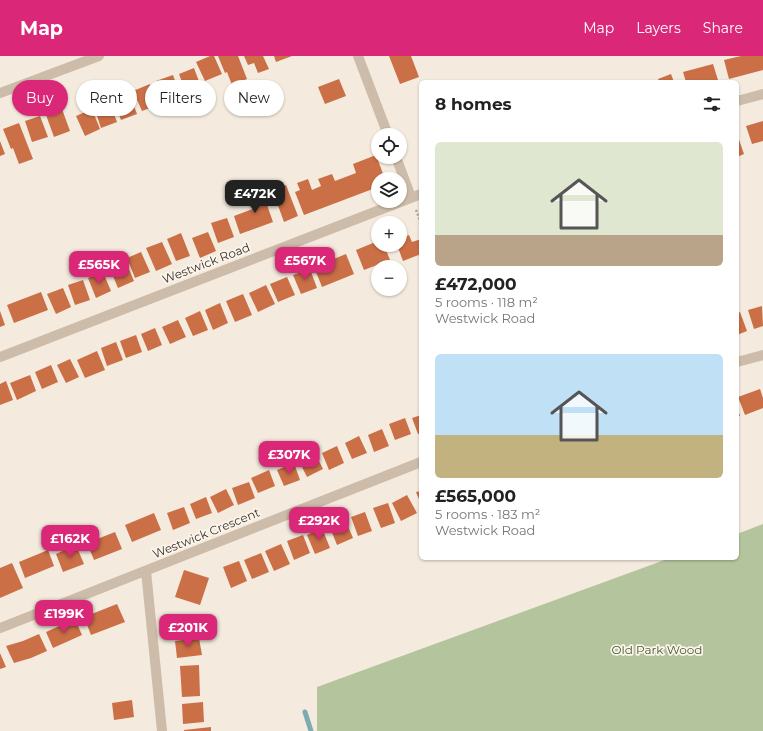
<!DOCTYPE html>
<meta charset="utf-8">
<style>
body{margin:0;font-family:Montserrat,sans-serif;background:#f6f6f6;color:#222;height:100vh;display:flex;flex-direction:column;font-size:15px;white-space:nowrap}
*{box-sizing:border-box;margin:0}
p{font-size:13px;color:#767676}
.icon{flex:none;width:22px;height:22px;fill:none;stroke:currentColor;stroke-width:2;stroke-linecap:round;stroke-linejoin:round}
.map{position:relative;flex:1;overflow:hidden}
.side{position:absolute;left:419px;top:24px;width:320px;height:480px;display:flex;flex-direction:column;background:#fff;border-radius:6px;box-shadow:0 1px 3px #0004}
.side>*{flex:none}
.hud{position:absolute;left:12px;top:24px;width:347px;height:36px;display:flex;gap:8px}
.tools{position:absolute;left:371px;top:72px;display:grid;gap:8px}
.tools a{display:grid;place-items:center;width:36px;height:36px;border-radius:50%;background:#fff;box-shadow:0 1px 3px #0004;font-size:20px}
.price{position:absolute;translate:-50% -34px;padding:0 9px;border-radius:8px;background:#db2777;color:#fff;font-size:13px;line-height:26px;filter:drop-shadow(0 1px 2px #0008)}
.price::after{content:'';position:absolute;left:50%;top:24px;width:12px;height:9px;margin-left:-6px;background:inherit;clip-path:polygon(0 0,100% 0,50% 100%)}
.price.selected{background:#222;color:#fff}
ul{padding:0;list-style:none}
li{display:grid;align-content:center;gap:8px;height:212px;padding:0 16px}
li span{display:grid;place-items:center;height:124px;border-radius:6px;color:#555}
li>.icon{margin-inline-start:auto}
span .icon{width:72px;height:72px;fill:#fffc;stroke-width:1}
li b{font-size:17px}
h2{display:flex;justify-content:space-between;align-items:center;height:48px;padding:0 16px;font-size:17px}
.tag{padding:0 14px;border-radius:18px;background:#fff;box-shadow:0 1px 3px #0004;font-size:14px;line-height:36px}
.tag.selected{background:#db2777;color:#fff}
header{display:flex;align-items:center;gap:24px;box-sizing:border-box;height:56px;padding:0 20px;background:#db2777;color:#fff}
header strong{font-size:19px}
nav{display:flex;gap:22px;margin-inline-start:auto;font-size:14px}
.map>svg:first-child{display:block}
</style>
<header>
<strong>Map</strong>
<nav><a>Map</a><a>Layers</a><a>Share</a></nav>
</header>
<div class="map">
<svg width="763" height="675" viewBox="0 0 763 675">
<rect width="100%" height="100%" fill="#f4ebde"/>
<path fill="#b4c49d" d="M 763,468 L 763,675 L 317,675 L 317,631 L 670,502 L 737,502 L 737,478 Z"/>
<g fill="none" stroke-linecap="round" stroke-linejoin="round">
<path stroke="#7cacb2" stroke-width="5" d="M 305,656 L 311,675"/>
</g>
<path fill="#ca6f46" d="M 210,0 L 214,0 L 222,18 L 205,25 L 196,6 Z
M 218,0 L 238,0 L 247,23 L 232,29 L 227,16 L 225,17 Z
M 244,0 L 263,0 L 269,13 L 258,17 L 254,7 L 248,9 Z
M 274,0 L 292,0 L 276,6 Z
M 389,0 L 411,0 L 419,21 L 400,28 Z
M 741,0 L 763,0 L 763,14 L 729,23 L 724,4 Z
M 713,8 L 718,24 L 711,26 L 686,26 L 683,16 Z
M 194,12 L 204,39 L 189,45 L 179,18 Z
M 671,18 L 674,26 L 659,26 L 658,23 Z
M 173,19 L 185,53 L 166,60 L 158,38 L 161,38 L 156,25 Z
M 339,23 L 346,40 L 325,48 L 318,31 Z
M 150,28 L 158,49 L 142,55 L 133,35 Z
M 129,37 L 137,58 L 121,64 L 113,43 Z
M 109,45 L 117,66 L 101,72 L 94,51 Z
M 62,53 L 70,75 L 54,81 L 46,59 Z
M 92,53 L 100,73 L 85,80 L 76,60 Z
M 40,60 L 48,81 L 32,86 L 25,65 Z
M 763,65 L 763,85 L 752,88 L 746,70 Z
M 19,67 L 33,103 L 19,108 L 13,92 L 11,93 L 3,73 Z
M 737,78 L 744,98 L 737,101 Z
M 0,85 L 5,98 L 0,100 Z
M 376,99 L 385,123 L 378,123 L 378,131 L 304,159 L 295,136 L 300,134 L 297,127 L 308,123 L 312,134 L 321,130 L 318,123 L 332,118 L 335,125 L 356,117 L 353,108 Z
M 260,129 L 273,166 L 240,178 L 234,160 L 258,151 L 251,133 Z
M 286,129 L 298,160 L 284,166 L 276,144 L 283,142 L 279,132 Z
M 227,162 L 234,181 L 218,187 L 211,167 Z
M 208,176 L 216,195 L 200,202 L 192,182 Z
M 181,177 L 190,200 L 176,205 L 167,183 Z
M 409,179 L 412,186 L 421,183 L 421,198 L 403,205 L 397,189 L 400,189 L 400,183 Z
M 378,185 L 378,189 L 384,189 L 390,204 L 364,214 L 356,194 Z
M 162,186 L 172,208 L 156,215 L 146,192 Z
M 141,196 L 150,216 L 135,222 L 127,202 Z
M 346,198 L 354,218 L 322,231 L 314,211 Z
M 126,206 L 134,225 L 118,232 L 110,213 Z
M 310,213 L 317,232 L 301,238 L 293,219 Z
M 103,216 L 111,235 L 96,242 L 88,222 Z
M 287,221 L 295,239 L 278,246 L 270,228 Z
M 83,224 L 90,244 L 75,249 L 68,229 Z
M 266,229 L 275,248 L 258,256 L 249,237 Z
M 63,232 L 71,251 L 56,258 L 47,238 Z
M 41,236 L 48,254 L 14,267 L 7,249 Z
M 243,238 L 252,259 L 235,266 L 226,245 Z
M 220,247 L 228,267 L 213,274 L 205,254 Z
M 762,250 L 763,270 L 754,273 L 748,254 Z
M 0,255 L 5,269 L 0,271 Z
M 200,255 L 208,274 L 193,280 L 185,262 Z
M 740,256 L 747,275 L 737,279 L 737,257 Z
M 178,264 L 186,281 L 170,288 L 162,271 Z
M 155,272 L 162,289 L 148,295 L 141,278 Z
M 136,279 L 142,296 L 126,302 L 120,285 Z
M 116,286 L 123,304 L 107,310 L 101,292 Z
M 97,295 L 105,314 L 85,322 L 77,304 Z
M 70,303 L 79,321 L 66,327 L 57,309 Z
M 51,309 L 58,326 L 42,333 L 35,316 Z
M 30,319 L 36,335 L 17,344 L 10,327 Z
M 6,325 L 13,344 L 0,349 L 0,328 Z
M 760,333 L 763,342 L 763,352 L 745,359 L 738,341 Z
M 737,350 L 740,360 L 737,361 Z
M 421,359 L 421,378 L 418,378 L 412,362 Z
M 405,362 L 411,378 L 395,384 L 389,368 Z
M 382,373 L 389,390 L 374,396 L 368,379 Z
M 359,380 L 367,397 L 352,403 L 345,387 Z
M 337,390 L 344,407 L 329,414 L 322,397 Z
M 315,397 L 323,413 L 307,421 L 299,405 Z
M 294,407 L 300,424 L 284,430 L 277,414 Z
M 269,414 L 275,430 L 258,437 L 251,422 Z
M 249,426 L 255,442 L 238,449 L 232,432 Z
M 226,433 L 234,449 L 218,457 L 210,441 Z
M 421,435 L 421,448 L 416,436 Z
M 407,439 L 417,457 L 401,465 L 392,447 Z
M 206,441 L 212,457 L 196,463 L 190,448 Z
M 388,447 L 395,467 L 381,472 L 373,452 Z
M 184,451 L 190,467 L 173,474 L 167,457 Z
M 365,456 L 372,475 L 358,480 L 351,461 Z
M 154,457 L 161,474 L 132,486 L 125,469 Z
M 345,463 L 353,482 L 337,489 L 329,469 Z
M 322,472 L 330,492 L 315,498 L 307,479 Z
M 115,476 L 122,493 L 94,504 L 87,487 Z
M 303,479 L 310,497 L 294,504 L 287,485 Z
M 281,488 L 290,508 L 274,515 L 265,495 Z
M 76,489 L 84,508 L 63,516 L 56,498 Z
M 48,494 L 54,510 L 25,522 L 19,506 Z
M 261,497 L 269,516 L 252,523 L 244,504 Z
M 239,505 L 247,525 L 231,532 L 223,511 Z
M 12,507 L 23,532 L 0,542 L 0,512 Z
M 184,514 L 209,522 L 200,549 L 175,541 Z
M 117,548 L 125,566 L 91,579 L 84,561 Z
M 193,558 L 194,576 L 176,577 L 175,559 Z
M 75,563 L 82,579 L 53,592 L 46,576 Z
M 39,578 L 47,595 L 31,602 L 14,607 L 6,590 L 23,585 Z
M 199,582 L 202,599 L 177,602 L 175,585 Z
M 0,597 L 6,611 L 0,613 Z
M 199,609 L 200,640 L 182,641 L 180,610 Z
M 132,644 L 134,661 L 114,664 L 112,647 Z
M 203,646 L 204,666 L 183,668 L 182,648 Z
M 211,671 L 211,675 L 184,675 L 184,674 Z"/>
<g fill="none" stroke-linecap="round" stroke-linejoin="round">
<path stroke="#b9a693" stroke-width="2.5" stroke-dasharray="2 2" stroke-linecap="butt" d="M 416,154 L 421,167"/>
<path stroke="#cdbca9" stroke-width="10" d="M 358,0 L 388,79
M 0,37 L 99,0
M 737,45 L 763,38
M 396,101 L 411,141
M 0,301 L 421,138
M 737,306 L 763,299
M 146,515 L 162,675
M 0,572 L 421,406"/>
</g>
<g text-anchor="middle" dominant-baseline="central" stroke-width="3.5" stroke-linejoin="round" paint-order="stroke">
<g font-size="12" fill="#3a3029" stroke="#fbf5eb">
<text transform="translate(206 207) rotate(-21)">Westwick Road</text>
<text transform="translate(206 477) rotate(-22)">Westwick Crescent</text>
</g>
<g font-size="12" fill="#45592c" stroke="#fbf5eb">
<text x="657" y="593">Old Park Wood</text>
</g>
</g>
</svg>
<div class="tools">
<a><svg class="icon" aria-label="locate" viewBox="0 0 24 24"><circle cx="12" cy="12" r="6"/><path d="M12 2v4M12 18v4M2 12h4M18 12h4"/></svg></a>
<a><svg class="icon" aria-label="layers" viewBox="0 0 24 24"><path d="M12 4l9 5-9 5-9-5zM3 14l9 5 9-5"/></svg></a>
<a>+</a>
<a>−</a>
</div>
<b class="price selected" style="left:255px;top:158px">£472K</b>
<b class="price" style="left:305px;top:225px">£567K</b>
<b class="price" style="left:99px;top:229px">£565K</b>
<b class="price" style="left:289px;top:419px">£307K</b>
<b class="price" style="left:319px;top:485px">£292K</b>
<b class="price" style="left:70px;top:503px">£162K</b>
<b class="price" style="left:64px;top:578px">£199K</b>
<b class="price" style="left:188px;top:592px">£201K</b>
<div class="hud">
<a class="tag selected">Buy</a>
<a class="tag">Rent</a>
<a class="tag">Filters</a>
<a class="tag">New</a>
</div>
<section class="side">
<h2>8 homes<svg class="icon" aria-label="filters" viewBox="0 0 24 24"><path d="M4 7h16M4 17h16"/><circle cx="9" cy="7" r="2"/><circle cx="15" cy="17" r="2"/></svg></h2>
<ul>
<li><span style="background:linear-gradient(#dfe7d0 75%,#b9a48a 0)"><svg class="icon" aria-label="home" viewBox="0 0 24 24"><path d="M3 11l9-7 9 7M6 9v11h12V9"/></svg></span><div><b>£472,000</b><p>5 rooms · 118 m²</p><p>Westwick Road</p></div></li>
<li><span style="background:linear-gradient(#bfe0f5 65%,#c2b280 0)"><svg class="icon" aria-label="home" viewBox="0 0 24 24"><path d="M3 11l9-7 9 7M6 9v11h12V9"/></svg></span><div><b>£565,000</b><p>5 rooms · 183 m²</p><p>Westwick Road</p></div></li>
</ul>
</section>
</div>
